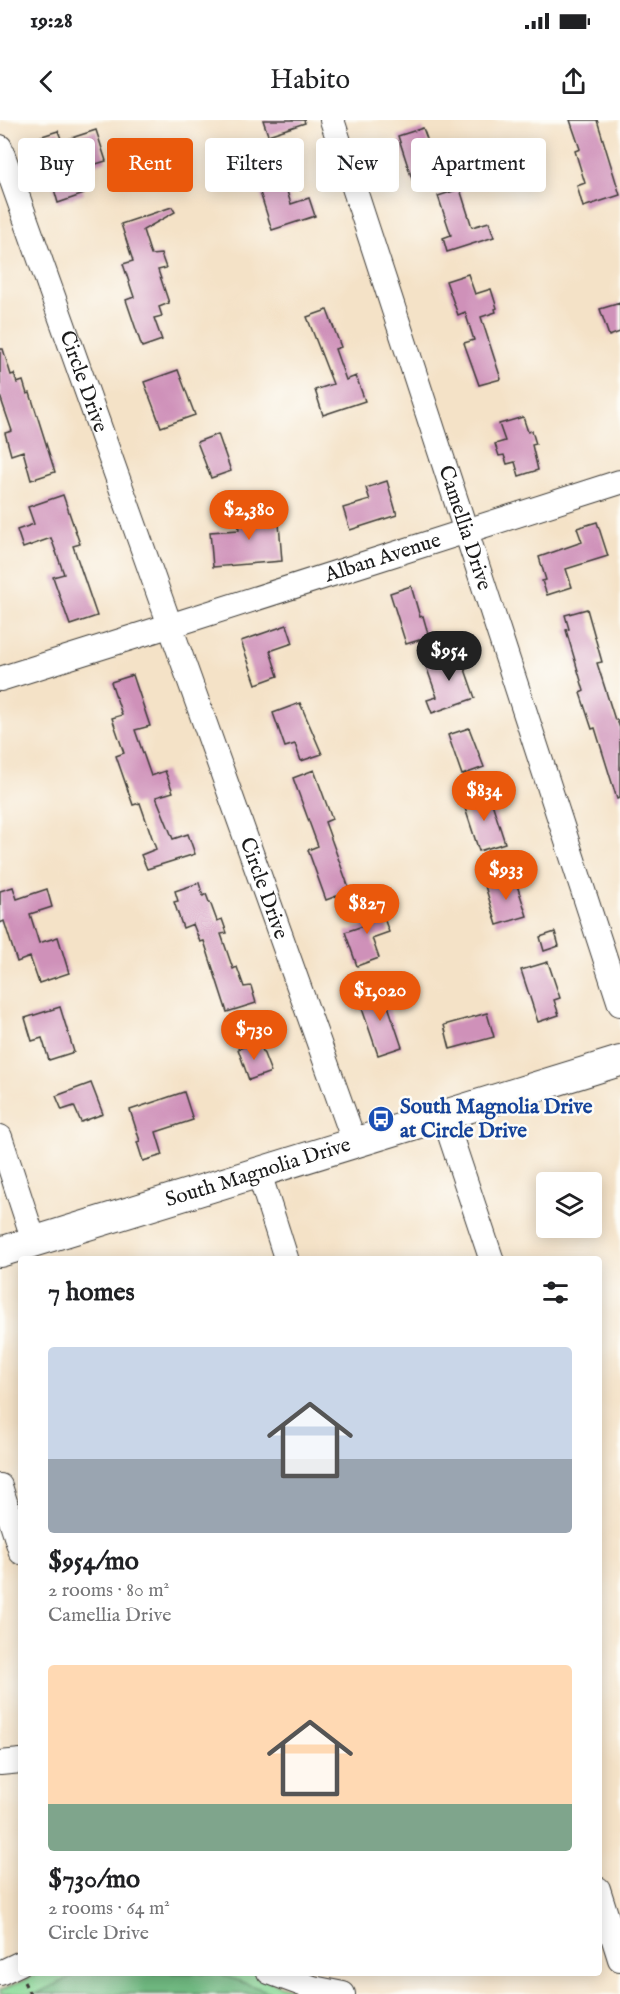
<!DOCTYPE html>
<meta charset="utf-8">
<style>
body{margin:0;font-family:"IM FELL English",serif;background:#f6f6f6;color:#202124;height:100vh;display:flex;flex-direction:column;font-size:22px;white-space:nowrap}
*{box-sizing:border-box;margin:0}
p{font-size:20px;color:#757577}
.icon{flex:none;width:33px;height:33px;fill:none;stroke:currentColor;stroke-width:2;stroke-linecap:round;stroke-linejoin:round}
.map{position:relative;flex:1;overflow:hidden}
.sheet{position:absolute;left:18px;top:1136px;width:584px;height:720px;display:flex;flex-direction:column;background:#fff;border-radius:6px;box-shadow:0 3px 15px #0003}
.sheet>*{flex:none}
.hud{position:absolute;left:18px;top:18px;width:585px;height:54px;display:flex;gap:12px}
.tools{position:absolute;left:536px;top:1052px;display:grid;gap:12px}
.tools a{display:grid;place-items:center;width:66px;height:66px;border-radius:6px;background:#fff;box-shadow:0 3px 15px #0003;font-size:30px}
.price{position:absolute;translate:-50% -51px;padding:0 14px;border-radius:21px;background:#ea580c;color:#fff;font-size:20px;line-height:39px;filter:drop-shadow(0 2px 3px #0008)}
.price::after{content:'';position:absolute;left:50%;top:36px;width:18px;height:14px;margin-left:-9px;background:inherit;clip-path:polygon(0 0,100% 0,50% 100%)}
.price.active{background:#222;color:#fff}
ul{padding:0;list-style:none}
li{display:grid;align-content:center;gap:12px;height:318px;padding:0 30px}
li span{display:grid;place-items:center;height:186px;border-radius:6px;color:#555}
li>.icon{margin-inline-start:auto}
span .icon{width:108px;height:108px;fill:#fffc;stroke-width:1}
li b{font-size:26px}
h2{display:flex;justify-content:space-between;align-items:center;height:72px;padding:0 30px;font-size:26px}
.pill{padding:0 21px;border-radius:6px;background:#fff;box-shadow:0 3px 15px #0003;font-size:21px;line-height:54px}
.pill.active{background:#ea580c;color:#fff}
.status{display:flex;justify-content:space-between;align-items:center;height:42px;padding:0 30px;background:#fff;direction:ltr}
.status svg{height:16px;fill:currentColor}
header{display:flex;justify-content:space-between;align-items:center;height:78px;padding:0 30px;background:#fff;font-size:27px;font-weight:600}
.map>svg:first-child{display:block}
</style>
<div class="status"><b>19:28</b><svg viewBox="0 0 49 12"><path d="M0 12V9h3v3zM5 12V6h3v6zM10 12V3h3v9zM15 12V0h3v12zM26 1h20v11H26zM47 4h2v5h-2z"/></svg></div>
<header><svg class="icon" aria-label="back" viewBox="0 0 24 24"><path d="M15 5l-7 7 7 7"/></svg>Habito<svg class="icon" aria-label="share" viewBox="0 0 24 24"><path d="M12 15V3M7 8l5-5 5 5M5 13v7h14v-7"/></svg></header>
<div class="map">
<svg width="620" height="1874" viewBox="0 0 620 1874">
<rect width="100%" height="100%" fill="#fdfcf7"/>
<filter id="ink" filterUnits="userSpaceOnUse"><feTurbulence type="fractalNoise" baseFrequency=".0167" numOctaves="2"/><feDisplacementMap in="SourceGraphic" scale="12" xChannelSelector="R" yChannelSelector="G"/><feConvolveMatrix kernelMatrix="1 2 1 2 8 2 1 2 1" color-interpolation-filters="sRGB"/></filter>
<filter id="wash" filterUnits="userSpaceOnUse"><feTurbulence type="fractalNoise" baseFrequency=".008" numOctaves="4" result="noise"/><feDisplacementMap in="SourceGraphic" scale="24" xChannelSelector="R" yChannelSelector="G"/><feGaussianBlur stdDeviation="1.35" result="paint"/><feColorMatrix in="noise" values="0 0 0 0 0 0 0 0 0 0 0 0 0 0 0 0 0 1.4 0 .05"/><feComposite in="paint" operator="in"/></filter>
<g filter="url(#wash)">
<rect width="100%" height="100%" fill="#f4e2c7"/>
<path fill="#8cdb9a" stroke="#547c5b" stroke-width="1.5" d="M 253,1852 L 279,1865 L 310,1874 L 0,1874 L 0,1871 L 39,1853 Z"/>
<path fill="#71bb82" stroke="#466c4f" stroke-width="1.5" d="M 78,1853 L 217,1853 L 275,1874 L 36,1874 Z"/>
<g id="blocks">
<path fill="#cf91b9" d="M 263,0 L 304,0 L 305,3 L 268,15 Z
M 570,0 L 597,0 L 620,75 L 583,87 L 577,66 L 585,63 L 575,31 L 580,29 Z
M 423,8 L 430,27 L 427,28 L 435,55 L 413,62 L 398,16 Z
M 96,10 L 106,41 L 76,50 L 84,74 L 58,83 L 39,17 L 58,11 L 62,21 Z
M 282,55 L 291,84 L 309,78 L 315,96 L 272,110 L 257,63 Z
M 460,69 L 472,107 L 489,102 L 494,117 L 447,132 L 443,118 L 451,115 L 438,76 Z
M 172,87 L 175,92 L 143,110 L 151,135 L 161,134 L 166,148 L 158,150 L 169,183 L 159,187 L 162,196 L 154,198 L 162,220 L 142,227 L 126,180 L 134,177 L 123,144 L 133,141 L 121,104 Z
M 468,154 L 475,174 L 491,169 L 497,188 L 495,189 L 496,192 L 481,197 L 501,259 L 479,265 L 464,223 L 474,220 L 465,192 L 458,195 L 446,161 Z
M 620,183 L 620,212 L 609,216 L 600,189 Z
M 327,190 L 341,227 L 335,229 L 346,260 L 356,256 L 365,281 L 323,295 L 315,270 L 333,264 L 307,197 Z
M 0,229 L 3,229 L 11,255 L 14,254 L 17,263 L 23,261 L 27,274 L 30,273 L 55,352 L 31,360 L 23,331 L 11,335 L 5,313 L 12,311 L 0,276 Z
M 178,250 L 195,295 L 161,307 L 144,262 Z
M 523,297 L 528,312 L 532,311 L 536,324 L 532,325 L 538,350 L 519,356 L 515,342 L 507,344 L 504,335 L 499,336 L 495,324 L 505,321 L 499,304 Z
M 218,314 L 231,351 L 211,358 L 197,322 Z
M 387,361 L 397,395 L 350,410 L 343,388 L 370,380 L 366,368 Z
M 63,375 L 80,424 L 73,426 L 97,496 L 70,505 L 53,457 L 64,454 L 51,418 L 23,428 L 17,410 L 34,404 L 28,387 Z
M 278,391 L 282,441 L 213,447 L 210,412 L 239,410 L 238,395 Z
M 597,402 L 608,436 L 566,449 L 572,467 L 547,475 L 542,461 L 546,460 L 539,437 L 582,422 L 577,408 Z
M 411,466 L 420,497 L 423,496 L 429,517 L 406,524 L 390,473 Z
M 587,489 L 602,542 L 597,543 L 615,600 L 617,600 L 620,608 L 620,678 L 617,679 L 595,608 L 592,609 L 580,573 L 584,571 L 566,510 L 569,509 L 565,495 Z
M 287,505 L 293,523 L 270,531 L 278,556 L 256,564 L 241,521 Z
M 459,532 L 475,578 L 432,593 L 427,580 L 437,577 L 425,543 Z
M 133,555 L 150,606 L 135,610 L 151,656 L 165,651 L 173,672 L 156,677 L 173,719 L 188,714 L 195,734 L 147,749 L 141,735 L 156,729 L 140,683 L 133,685 L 116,636 L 124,633 L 112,598 L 122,595 L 111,562 Z
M 300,583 L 322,634 L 301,641 L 295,624 L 285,627 L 273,593 Z
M 469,608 L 484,647 L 462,655 L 448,615 Z
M 314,650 L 332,699 L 325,702 L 350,771 L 326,780 L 308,730 L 318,726 L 293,658 Z
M 489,674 L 505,723 L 479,731 L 463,682 Z
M 514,756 L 527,796 L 497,805 L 485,766 Z
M 199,763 L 203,776 L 206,774 L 209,782 L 210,782 L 217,801 L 222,799 L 227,813 L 221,814 L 233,849 L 237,847 L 244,867 L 251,866 L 256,883 L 227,892 L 204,821 L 200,822 L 193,804 L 183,808 L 174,782 L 178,781 L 175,771 Z
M 13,767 L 17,779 L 47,769 L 52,787 L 30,794 L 39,823 L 58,817 L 69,853 L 39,863 L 30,837 L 17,842 L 4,801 L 0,803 L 0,771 Z
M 379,784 L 389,812 L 372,818 L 379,838 L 357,846 L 345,812 L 363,806 L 358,791 Z
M 555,812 L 559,826 L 544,831 L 540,817 Z
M 548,842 L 560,878 L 554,880 L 559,895 L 538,902 L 521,850 Z
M 382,868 L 402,927 L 378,935 L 358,877 Z
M 60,887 L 74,932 L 49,940 L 42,918 L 32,921 L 25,898 Z
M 487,893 L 494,917 L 450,929 L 444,905 Z
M 259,921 L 271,952 L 249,960 L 238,929 Z
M 91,963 L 103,994 L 81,1002 L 74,986 L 62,990 L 56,976 Z
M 184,972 L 193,1000 L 156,1012 L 163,1035 L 143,1041 L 137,1022 L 140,1021 L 130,990 Z"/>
</g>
</g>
<g filter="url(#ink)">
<use href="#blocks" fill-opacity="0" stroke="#3c3a36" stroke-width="1.5"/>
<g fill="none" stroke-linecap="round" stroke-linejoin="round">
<defs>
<g id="minor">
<path id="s1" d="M 332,0 L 620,884"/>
<path id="s2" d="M 0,27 L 167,497"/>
<path id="s3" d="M 179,503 L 620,362"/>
<path id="s4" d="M 173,514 L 355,1024"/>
<path d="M 0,559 L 162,508"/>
<path d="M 444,997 L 491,1138"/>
<path d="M 0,1017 L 34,1121"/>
<path d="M 259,1053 L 286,1138"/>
<path d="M 0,1366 L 21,1432"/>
<path d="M 0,1643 L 21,1641"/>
<path d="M 598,1769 L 620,1839"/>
<path d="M 269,1852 L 313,1868 L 343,1874"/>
<path d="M 0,1853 L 21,1843"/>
</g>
<g id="major">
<path id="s5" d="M 0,1132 L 620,941"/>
</g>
</defs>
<use href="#minor" stroke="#3c3a36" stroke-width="26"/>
<use href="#major" stroke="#3c3a36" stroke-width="32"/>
<path stroke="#3c3a36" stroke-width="3" stroke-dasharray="4.5 4.5" stroke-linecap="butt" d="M 24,1862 L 30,1874"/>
<use href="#minor" stroke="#fff" stroke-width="24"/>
<use href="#major" stroke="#fff" stroke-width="30"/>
</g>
</g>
<defs>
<symbol id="bus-disc" viewBox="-11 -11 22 22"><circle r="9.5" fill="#1a4fb4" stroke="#fdfcf7"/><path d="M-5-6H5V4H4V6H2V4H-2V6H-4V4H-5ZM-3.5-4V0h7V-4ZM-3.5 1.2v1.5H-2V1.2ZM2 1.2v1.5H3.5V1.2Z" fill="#fff"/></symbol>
</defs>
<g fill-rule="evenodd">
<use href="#bus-disc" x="366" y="984" width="30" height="30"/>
</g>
<g text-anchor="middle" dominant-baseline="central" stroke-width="5" stroke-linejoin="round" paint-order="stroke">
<g font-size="21" fill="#1c1c1c" stroke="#fdfcf7">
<text stroke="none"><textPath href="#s2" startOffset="249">Circle Drive</textPath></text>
<text stroke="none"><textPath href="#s1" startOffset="429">Camellia Drive</textPath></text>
<text stroke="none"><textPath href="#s3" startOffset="214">Alban Avenue</textPath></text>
<text stroke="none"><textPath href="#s4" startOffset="270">Circle Drive</textPath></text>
<text stroke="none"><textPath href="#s5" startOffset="270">South Magnolia Drive</textPath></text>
</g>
<g font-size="21" font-weight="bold" fill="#164399" stroke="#fdfcf7" text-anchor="start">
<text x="400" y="987">South Magnolia Drive<tspan x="400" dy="24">at Circle Drive</tspan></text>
</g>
</g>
</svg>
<div class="tools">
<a><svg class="icon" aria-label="layers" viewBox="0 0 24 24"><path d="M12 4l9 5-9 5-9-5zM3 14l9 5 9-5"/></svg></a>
</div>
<b class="price" style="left:249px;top:421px">$2,380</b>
<b class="price active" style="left:449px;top:562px">$954</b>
<b class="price" style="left:484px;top:702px">$834</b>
<b class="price" style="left:506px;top:781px">$933</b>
<b class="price" style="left:367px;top:815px">$827</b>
<b class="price" style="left:380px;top:902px">$1,020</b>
<b class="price" style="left:254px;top:941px">$730</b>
<div class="hud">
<a class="pill">Buy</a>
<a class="pill active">Rent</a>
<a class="pill">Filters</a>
<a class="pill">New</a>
<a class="pill">Apartment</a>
</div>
<section class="sheet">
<h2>7 homes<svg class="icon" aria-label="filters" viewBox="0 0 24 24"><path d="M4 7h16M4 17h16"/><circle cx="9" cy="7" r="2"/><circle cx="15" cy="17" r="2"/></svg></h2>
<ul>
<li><span style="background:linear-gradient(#c9d6e8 60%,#9aa5b1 0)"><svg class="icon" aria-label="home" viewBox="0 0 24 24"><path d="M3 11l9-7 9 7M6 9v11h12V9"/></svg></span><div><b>$954/mo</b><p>2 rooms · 80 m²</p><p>Camellia Drive</p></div></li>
<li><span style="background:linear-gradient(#ffd9b3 75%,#7fa58c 0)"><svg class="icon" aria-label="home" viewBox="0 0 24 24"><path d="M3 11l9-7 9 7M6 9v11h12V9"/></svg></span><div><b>$730/mo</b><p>2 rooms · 64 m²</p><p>Circle Drive</p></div></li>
</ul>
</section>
</div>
